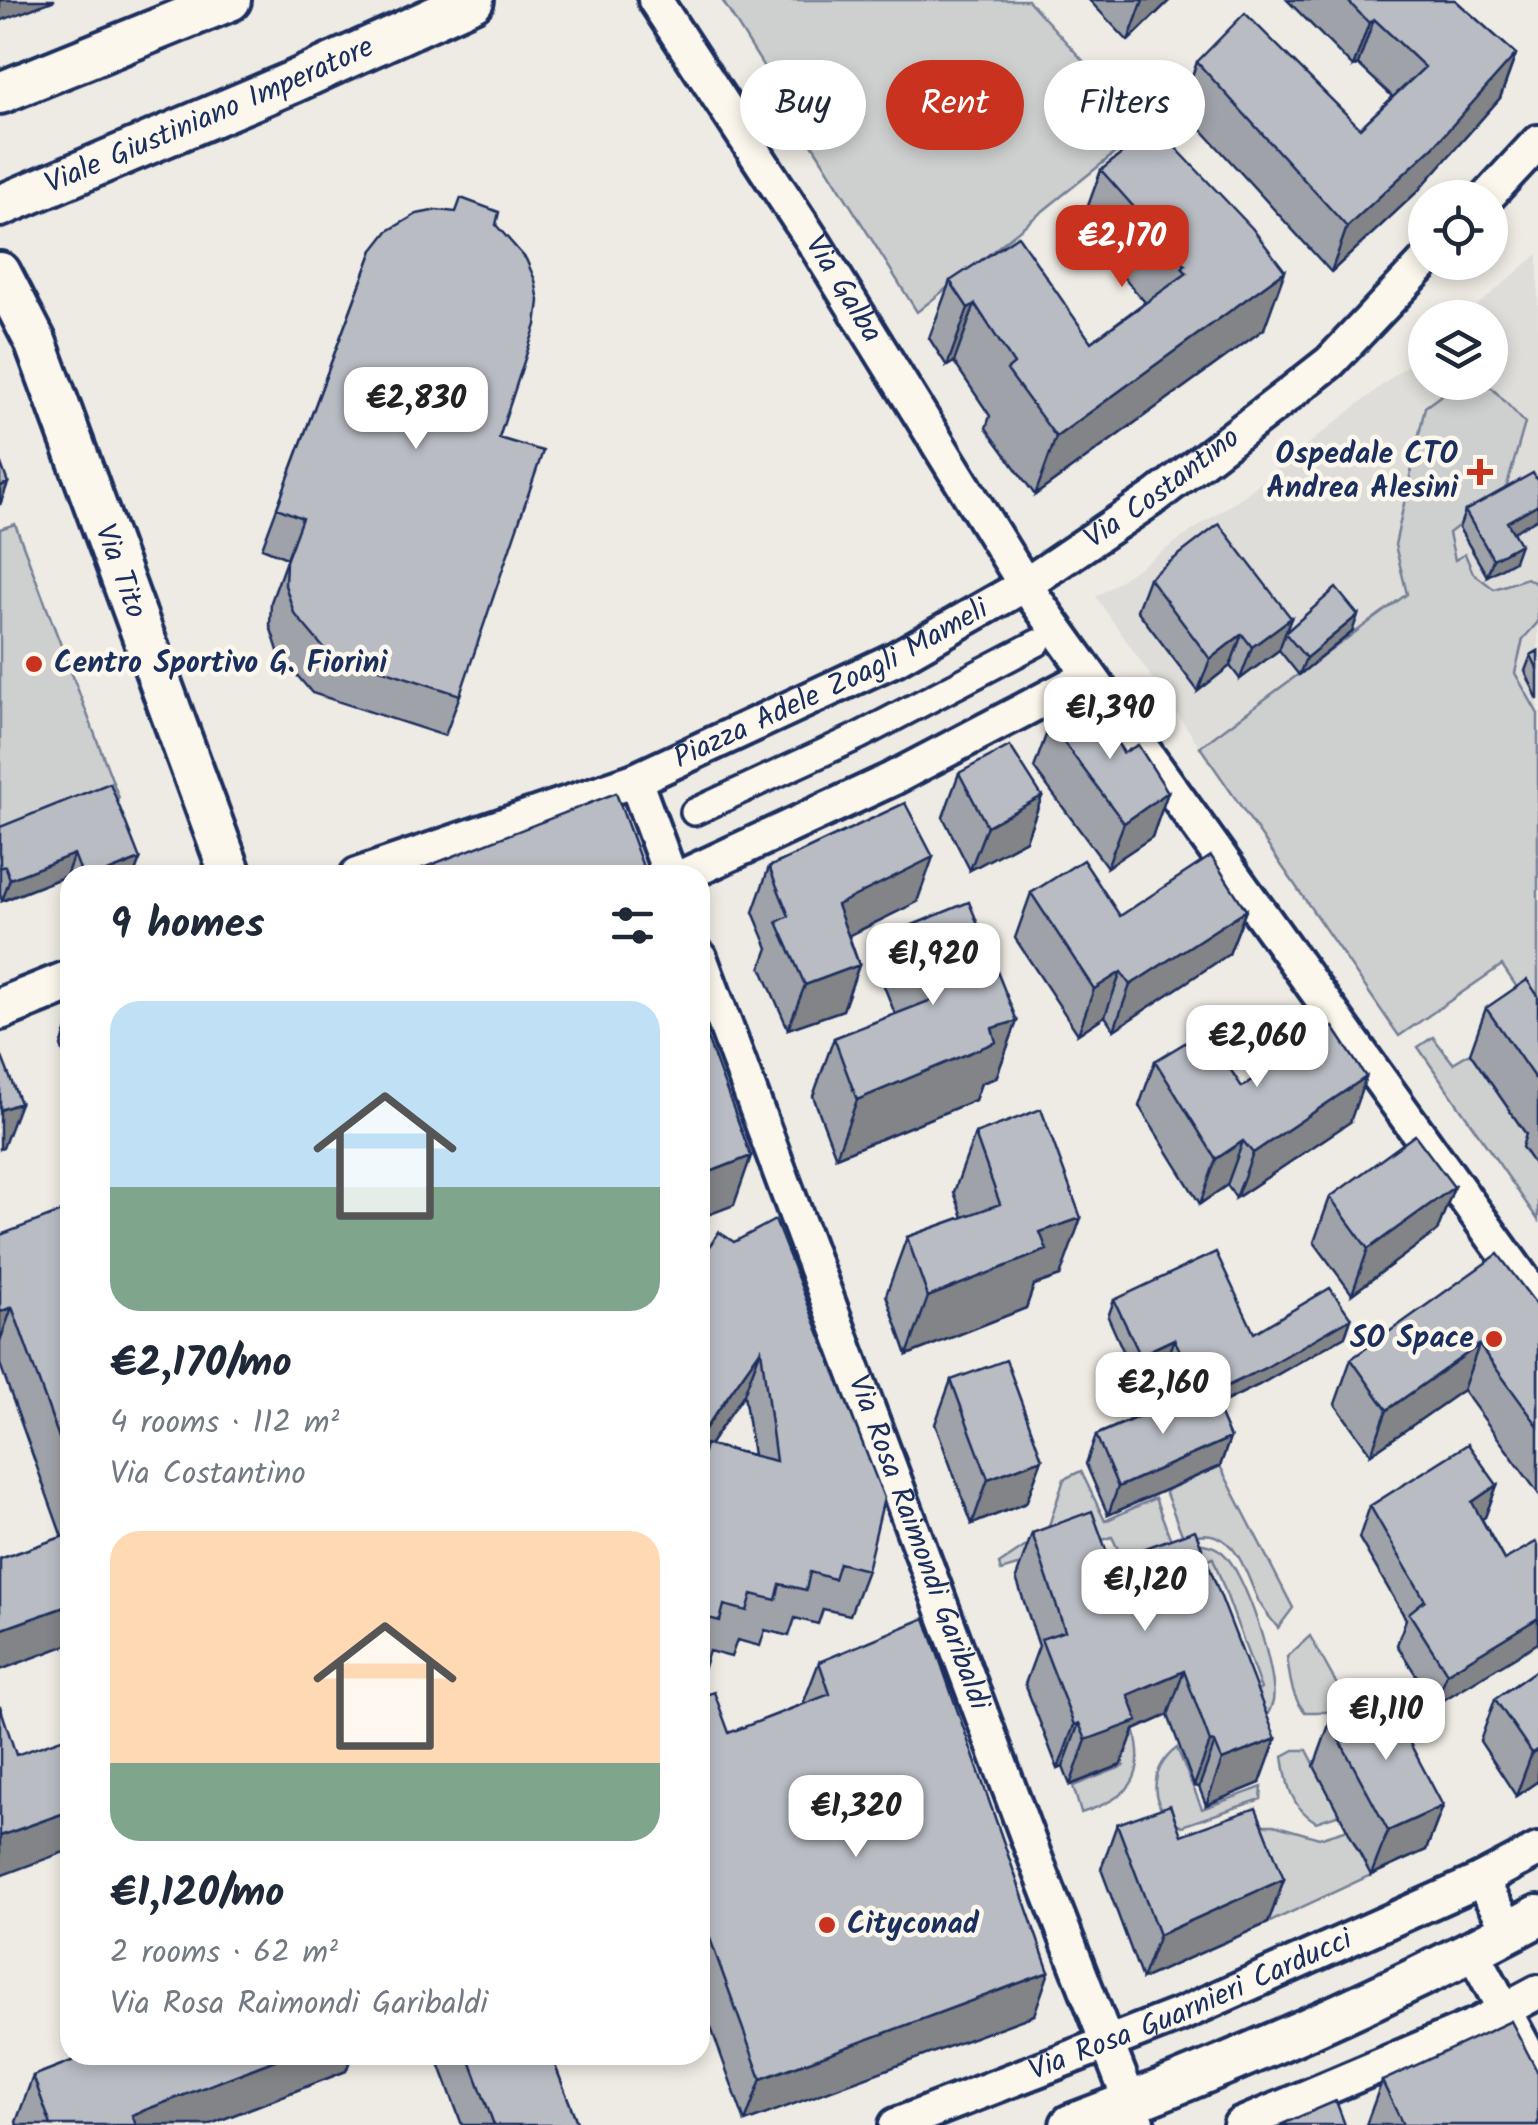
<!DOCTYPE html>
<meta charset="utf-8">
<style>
body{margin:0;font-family:Kalam,sans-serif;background:#f2f2f3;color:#1f2937;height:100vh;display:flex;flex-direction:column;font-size:38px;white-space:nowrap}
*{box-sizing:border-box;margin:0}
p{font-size:32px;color:#747a83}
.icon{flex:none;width:55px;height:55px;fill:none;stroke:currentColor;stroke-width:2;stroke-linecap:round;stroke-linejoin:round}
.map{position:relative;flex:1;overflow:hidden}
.side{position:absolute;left:60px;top:865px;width:650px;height:1200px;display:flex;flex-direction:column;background:#fff;border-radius:30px;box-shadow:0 5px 15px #0003}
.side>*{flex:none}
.hud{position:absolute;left:740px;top:60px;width:648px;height:90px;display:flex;gap:20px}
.controls{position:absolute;left:1408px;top:180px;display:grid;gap:20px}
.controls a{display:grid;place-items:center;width:100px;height:100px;border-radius:50%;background:#fff;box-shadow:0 5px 15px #0003;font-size:50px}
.price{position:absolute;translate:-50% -85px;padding:0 22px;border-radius:20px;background:#fff;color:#222;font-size:32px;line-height:65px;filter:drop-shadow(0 2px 5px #0008)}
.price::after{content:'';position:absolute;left:50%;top:60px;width:30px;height:22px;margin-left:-15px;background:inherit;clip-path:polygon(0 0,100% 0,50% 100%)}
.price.selected{background:#c8321e;color:#fff}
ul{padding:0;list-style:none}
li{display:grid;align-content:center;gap:20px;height:530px;padding:0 50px}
li span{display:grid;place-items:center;height:310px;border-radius:30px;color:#555}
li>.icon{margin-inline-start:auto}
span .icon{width:180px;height:180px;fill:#fffc;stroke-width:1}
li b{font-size:42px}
h2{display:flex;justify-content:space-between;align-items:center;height:120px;padding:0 50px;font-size:42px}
.pill{padding:0 35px;border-radius:45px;background:#fff;box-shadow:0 5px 15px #0003;font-size:35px;line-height:90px}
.pill.selected{background:#c8321e;color:#fff}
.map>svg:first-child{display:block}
</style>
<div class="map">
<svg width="1538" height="2125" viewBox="0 0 1538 2125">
<rect width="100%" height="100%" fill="#eeebe4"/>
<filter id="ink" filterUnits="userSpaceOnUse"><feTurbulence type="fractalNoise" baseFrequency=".01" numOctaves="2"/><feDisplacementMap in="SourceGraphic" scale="20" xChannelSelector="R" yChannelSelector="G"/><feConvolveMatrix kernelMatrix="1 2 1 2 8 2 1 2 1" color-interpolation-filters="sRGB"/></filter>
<g filter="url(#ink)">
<path fill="#deddda" d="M 1538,254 L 1538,738 L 1465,555 L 1352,632 L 1299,675 L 1200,747 L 1096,597 L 1246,494 L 1425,351 L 1425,382 L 1490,382 L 1490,318 L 1464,317 Z"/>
<path fill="#cecfcf" stroke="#747f96" stroke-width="2.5" d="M 722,0 L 1028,0 L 1145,129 L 917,312 Z
M 1458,383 L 1492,388 L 1525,423 L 1506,489 L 1449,533 L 1455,560 L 1465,554 L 1473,573 L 1494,589 L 1527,578 L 1538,585 L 1538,622 L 1523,639 L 1515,673 L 1538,714 L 1538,1019 L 1502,965 L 1399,1036 L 1200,747 L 1407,594 L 1395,545 L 1425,407 Z
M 15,524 L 119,798 L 0,846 L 0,529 Z
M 1433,1037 L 1453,1063 L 1470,1053 L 1530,1140 L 1538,1170 L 1538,1220 L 1418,1047 Z
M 1220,1466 L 1293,1608 L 1278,1628 C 1272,1620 1264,1611 1259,1602 C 1248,1580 1241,1545 1215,1536 C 1205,1532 1193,1536 1183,1537 L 1165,1491 Z
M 1081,1471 L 1105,1521 L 1155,1498 L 1171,1540 L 1129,1572 L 1112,1537 L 1001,1571 L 999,1564 L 1047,1532 L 1064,1479 Z
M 1194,1543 C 1205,1544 1214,1545 1223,1553 C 1245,1572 1278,1673 1273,1701 C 1271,1711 1264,1720 1258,1729 L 1243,1698 L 1261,1689 L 1213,1558 L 1138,1587 Z
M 1310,1636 L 1346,1701 L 1326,1712 L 1305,1712 C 1291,1696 1290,1678 1287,1657 Z
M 1106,1713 L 1134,1729 C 1148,1780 1128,1798 1081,1813 L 1073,1786 L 1124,1766 Z
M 1177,1748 L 1202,1809 L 1262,1787 L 1261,1799 L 1182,1826 C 1147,1810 1148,1769 1177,1748 Z
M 1294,1750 L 1307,1750 L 1340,1814 L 1316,1822 C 1290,1806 1287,1785 1283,1756 Z
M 1252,1825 L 1274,1825 L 1319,1838 L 1348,1829 L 1371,1875 L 1268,1923 Z"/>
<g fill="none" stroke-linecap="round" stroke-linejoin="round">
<defs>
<path id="pedestrian" d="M 694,812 L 859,736 L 1037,643"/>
<g id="minor">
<path id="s1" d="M 655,0 L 816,246 L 1025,585 L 1538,1300"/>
<path d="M 1486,198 L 1538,142"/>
<path d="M 635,780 L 670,875"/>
<path id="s2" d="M 357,875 L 635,780 L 895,659 L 1025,585 L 1155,497 L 1288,395 L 1330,362 L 1425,262"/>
<path d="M 685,875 L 892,779 L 1088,676"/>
<path id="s3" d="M 700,957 L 1031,1847 L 1139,2125"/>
<path d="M 1481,1880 L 1510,1931"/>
<path d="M 1472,1950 L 1538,2073"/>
<path id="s4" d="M 896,2125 L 1182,2014 L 1481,1880 L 1538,1850"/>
<path d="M 1240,2125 L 1478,2024 L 1538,1992"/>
</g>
<g id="tertiary">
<path d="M 0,93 L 230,0"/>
<path id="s5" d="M 0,206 L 293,82 L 473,0"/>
<path id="s6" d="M 0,273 L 35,341 L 231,875"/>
<path d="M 0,1009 L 70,981"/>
<path d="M 1071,2125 C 1231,2065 1388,1997 1538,1916"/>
</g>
</defs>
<use href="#pedestrian" stroke="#1b2f5e" stroke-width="32"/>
<use href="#minor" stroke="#1b2f5e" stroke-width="40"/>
<use href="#tertiary" stroke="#1b2f5e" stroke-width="48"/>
<use href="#pedestrian" stroke="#fbf7ec" stroke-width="25"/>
<use href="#minor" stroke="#fbf7ec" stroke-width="32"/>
<use href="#tertiary" stroke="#fbf7ec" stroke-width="40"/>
</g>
<path fill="#9fa2a8" stroke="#1b2f5e" stroke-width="2.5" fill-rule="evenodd" d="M 1089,0 L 1170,0 L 1128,41 Z
M 1287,0 L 1455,0 L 1516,54 L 1500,98 L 1417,192 L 1331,272 L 1181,107 L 1197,62 L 1360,128 L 1393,97 L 1358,64 L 1353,67 Z
M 1101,170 L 1264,329 L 1035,495 L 986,428 L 990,416 L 954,362 L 947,366 L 929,338 L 950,281 L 1091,342 L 1145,302 L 1080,228 Z
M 496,225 L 499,438 L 460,695 L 445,736 L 312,693 L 279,654 L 270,626 L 271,602 L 287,558 L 262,548 L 373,250 Z
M 1465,511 L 1513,532 L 1514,561 L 1487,576 L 1459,528 Z
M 1149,578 L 1291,618 L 1285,633 L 1352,632 L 1299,675 L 1279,650 L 1240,679 L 1230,666 L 1198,691 L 1137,610 Z
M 1538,651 L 1538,700 L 1525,671 L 1531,655 Z
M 1050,724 L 1123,753 L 1168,792 L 1152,837 L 1107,867 L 1034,768 Z
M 959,773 L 1042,796 L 1026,840 L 970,870 L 943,817 Z
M 0,827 L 140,859 L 134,875 L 70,875 L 70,886 L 66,876 L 2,901 L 0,895 Z
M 769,867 L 917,902 L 849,936 L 859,965 L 843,1010 L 788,1029 L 761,967 L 768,948 L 753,912 Z
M 1031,893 L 1120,916 L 1246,910 L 1229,954 L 1114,1030 L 1105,1016 L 1078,1034 L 1015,938 Z
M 905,928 L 1017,1021 L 996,1078 L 981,1083 L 975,1100 L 836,1157 L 813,1096 L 834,1038 L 895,1014 L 884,986 Z
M 1538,996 L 1538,1170 L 1522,1147 L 1526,1134 L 1470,1053 L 1486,1008 Z
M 70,1021 L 70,1070 L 61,1046 Z
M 1155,1061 L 1242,1087 L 1350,1122 L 1236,1198 L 1227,1185 L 1200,1204 L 1139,1106 Z
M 975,1134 L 1060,1276 L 1034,1285 L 1026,1308 L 907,1355 L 886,1295 L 907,1237 L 963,1217 L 954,1192 Z
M 1454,1187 L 1437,1231 L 1352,1294 L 1314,1242 L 1330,1197 Z
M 719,1232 L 867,1570 L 850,1615 L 823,1609 L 818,1624 L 795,1618 L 789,1636 L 765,1630 L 760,1646 L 737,1640 L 731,1657 L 709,1651 L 704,1667 L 700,1666 L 700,1262 ZM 744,1394 L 753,1455 L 709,1445 Z
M 0,1235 L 70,1239 L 70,1644 L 0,1670 L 0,1559 L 62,1537 L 0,1364 Z
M 1114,1300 L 1254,1333 L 1351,1318 L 1345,1336 L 1259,1385 L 1216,1406 L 1230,1438 L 1220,1466 L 1108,1515 L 1086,1464 L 1096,1435 L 1187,1395 L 1167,1357 L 1133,1373 L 1108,1317 Z
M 1538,1307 L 1538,1493 L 1463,1390 L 1371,1454 L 1335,1404 L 1351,1359 Z
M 951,1380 L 1042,1459 L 1026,1503 L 972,1524 L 935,1424 Z
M 1497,1485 L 1485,1517 L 1482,1519 L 1504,1560 L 1435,1705 L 1397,1645 L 1406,1619 L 1359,1538 L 1370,1506 Z
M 1032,1533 L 1110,1561 L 1260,1783 L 1206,1805 L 1199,1787 L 1194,1786 L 1168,1715 L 1134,1730 L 1121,1765 L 1070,1785 L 1063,1767 L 1058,1769 L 1025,1684 L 1039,1646 L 1016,1578 Z
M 819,1662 L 1034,2015 L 745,2122 L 700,1997 L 700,1697 L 729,1733 L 803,1704 Z
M 1538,1669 L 1538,1781 L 1516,1796 L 1480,1741 L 1495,1699 Z
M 1330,1722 L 1443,1806 L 1426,1850 L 1371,1875 L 1314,1766 Z
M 1117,1824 L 1284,1879 L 1268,1923 L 1142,1979 L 1101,1869 Z
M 87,2055 L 352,2055 L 346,2071 L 208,2125 L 17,2125 L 16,2122 L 33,2076 Z
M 436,2055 L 551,2055 L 578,2125 L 462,2125 Z
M 1382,2081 L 1538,2125 L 1366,2125 Z"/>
<path fill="#828488" stroke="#1b2f5e" stroke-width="2.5" d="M 0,0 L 55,0 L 0,21 Z
M 1143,0 L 1170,0 L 1128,41 Z
M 1374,19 L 1358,64 L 1353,67 L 1369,23 Z
M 1516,54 L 1500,98 L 1417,192 L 1331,272 L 1347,227 Z
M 1285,271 L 1264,329 L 1035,495 L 1056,437 Z
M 975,304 L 954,362 L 947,366 L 968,308 Z
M 8,483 L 0,505 L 0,486 Z
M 1538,504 L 1538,518 L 1501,539 L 1507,522 Z
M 1520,544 L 1514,561 L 1487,576 L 1493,559 Z
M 1358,615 L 1352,632 L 1299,675 L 1306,658 Z
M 1291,618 L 1279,650 L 1240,679 L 1252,647 Z
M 1242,634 L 1230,666 L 1198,691 L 1210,659 Z
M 1168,792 L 1152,837 L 1107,867 L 1124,823 Z
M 1042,796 L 1026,840 L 970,870 L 987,826 Z
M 74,854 L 66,876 L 2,901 L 10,879 Z
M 933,857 L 917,902 L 821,949 L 837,905 Z
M 140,859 L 134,875 L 100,875 Z
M 1246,910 L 1229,954 L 1114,1030 L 1130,985 Z
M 859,965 L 843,1010 L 788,1029 L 805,985 Z
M 1121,972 L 1105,1016 L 1078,1034 L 1094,989 Z
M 1017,1021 L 996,1078 L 981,1083 L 975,1100 L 836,1157 L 857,1100 L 992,1028 Z
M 1366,1077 L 1350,1122 L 1236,1198 L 1253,1153 Z
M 20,1103 L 3,1148 L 0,1149 L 0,1110 Z
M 1243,1141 L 1227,1185 L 1200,1204 L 1216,1159 Z
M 751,1156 L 734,1205 L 700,1218 L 700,1176 Z
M 1454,1187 L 1437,1231 L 1352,1294 L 1368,1249 Z
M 1081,1218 L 1060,1276 L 1034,1285 L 1026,1308 L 907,1355 L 928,1297 L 1040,1232 Z
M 12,1307 L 0,1341 L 0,1312 Z
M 1351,1318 L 1345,1336 L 1259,1385 L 1197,1415 L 1204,1397 Z
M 1174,1339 L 1167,1357 L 1133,1373 L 1140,1355 Z
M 1479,1345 L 1463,1390 L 1371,1454 L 1387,1410 Z
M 761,1349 L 744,1394 L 703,1454 L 705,1444 L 700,1458 L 700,1436 Z
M 1230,1438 L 1220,1466 L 1108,1515 L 1118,1487 Z
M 1042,1459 L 1026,1503 L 972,1524 L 988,1479 Z
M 1497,1485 L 1485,1517 L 1461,1534 L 1472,1502 Z
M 70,1605 L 70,1644 L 0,1670 L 0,1630 Z
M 1538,1618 L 1538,1643 L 1435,1705 L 1447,1673 Z
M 1184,1671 L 1168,1715 L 1134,1730 L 1121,1765 L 1070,1785 L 1086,1740 L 1128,1695 Z
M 1079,1723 L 1063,1767 L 1058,1769 L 1074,1725 Z
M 1276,1739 L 1260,1783 L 1206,1805 L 1222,1760 Z
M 1210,1742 L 1215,1743 L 1199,1787 L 1194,1786 Z
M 1538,1749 L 1538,1781 L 1516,1796 L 1532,1753 Z
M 1443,1806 L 1426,1850 L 1371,1875 L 1388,1831 Z
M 70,1811 L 70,1850 L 0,1876 L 0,1836 Z
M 1284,1879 L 1268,1923 L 1142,1979 L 1159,1935 Z
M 1049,1972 L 1034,2015 L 745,2122 L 761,2079 Z
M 288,2055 L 352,2055 L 346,2071 L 208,2125 L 129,2125 L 132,2115 Z"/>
<path fill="#b9bcc3" stroke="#1b2f5e" stroke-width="2.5" d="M 1347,0 L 1455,0 L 1516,54 L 1433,147 L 1347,227 L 1197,62 L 1245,13 L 1360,128 L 1425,67 L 1374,19 L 1369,23 Z
M 1156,127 L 1252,228 L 1285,271 L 1056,437 L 1007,370 L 1014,364 L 975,304 L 968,308 L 950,281 L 1018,236 L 1091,342 L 1187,273 L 1182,268 L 1185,265 L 1101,170 Z
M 461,198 L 499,212 L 496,225 L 526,259 L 535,280 L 539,301 L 536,325 L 499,438 L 543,451 L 460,695 L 327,652 L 294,613 L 285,585 L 286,561 L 302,518 L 277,508 L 373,250 L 388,231 L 417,214 L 437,210 L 456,212 Z
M 0,461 L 8,483 L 0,486 Z
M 1533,473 L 1538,482 L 1538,504 L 1507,522 L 1520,544 L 1493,559 L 1465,511 Z
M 1219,524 L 1291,618 L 1252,647 L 1242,634 L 1210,659 L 1149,578 Z
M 1336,588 L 1358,615 L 1306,658 L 1285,633 Z
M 1538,651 L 1538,670 L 1531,655 Z
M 1095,700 L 1123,753 L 1138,745 L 1168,792 L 1124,823 L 1050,724 Z
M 1010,746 L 1042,796 L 987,826 L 959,773 Z
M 110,783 L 140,859 L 100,875 L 82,875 L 74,854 L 10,879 L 5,866 L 0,868 L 0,827 Z
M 616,793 L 646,875 L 405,875 Z
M 905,803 L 933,857 L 837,905 L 859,965 L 805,985 L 777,922 L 789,916 L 769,867 Z
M 1211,856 L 1246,910 L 1130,985 L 1121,972 L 1094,989 L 1031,893 L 1083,860 L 1120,916 Z
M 969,902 L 1017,1021 L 992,1028 L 996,1042 L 857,1100 L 834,1038 L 934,999 L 905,928 Z
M 1527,980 L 1538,996 L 1538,1083 L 1486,1008 Z
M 700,1019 L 751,1156 L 700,1176 Z
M 1333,1027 L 1366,1077 L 1253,1153 L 1243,1141 L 1216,1159 L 1155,1061 L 1205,1031 L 1242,1087 Z
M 0,1052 L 20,1103 L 0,1110 Z
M 1041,1109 L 1081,1218 L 1040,1232 L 1047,1250 L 928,1297 L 907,1237 L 1000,1204 L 975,1134 Z
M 1415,1135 L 1454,1187 L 1368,1249 L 1330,1197 Z
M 61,1212 L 70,1239 L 70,1468 L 12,1307 L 0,1312 L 0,1235 Z
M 775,1220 L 884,1498 L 867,1570 L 839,1563 L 834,1579 L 810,1572 L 806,1590 L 780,1584 L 776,1600 L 752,1594 L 747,1611 L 724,1605 L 720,1621 L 700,1616 L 700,1465 L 705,1444 L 776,1461 L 761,1349 L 700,1436 L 700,1262 L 719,1232 L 734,1242 Z
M 1216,1252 L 1254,1333 L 1330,1288 L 1351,1318 L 1265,1368 L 1211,1394 L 1208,1387 L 1200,1390 L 1174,1339 L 1140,1355 L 1114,1300 Z
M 1498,1254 L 1538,1307 L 1538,1426 L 1479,1345 L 1387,1410 L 1351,1359 Z
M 1006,1360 L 1042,1459 L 988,1479 L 951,1380 Z
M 1208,1387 L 1230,1438 L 1118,1487 L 1096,1435 Z
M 1468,1444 L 1497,1485 L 1472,1502 L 1504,1560 L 1536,1542 L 1538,1545 L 1538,1618 L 1447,1673 L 1409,1613 L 1425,1600 L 1370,1506 Z
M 1092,1511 L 1110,1561 L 1195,1530 L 1276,1739 L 1222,1760 L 1215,1743 L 1210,1742 L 1184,1671 L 1128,1695 L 1138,1721 L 1086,1740 L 1079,1723 L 1074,1725 L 1041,1639 L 1065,1631 L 1032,1533 Z
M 70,1534 L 70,1605 L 0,1630 L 0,1559 Z
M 925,1618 L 1049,1972 L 761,2079 L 700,1911 L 700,1697 L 714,1692 L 729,1733 L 830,1694 L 819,1662 Z
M 1538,1669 L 1538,1749 L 1532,1753 L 1495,1699 Z
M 1384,1694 L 1443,1806 L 1388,1831 L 1330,1722 Z
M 0,1706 L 16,1755 L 70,1736 L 70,1811 L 0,1836 Z
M 1170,1805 L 1181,1835 L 1256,1808 L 1284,1879 L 1159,1935 L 1117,1824 Z
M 1511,2021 L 1538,2073 L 1538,2125 L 1403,2125 L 1382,2081 Z
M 87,2055 L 288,2055 L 132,2115 L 136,2125 L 51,2125 L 33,2076 Z
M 468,2055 L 551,2055 L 578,2125 L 494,2125 Z
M 1336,2101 L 1345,2125 L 1280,2125 Z"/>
</g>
<g fill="#c8321e" stroke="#fbf7ec" stroke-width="4">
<path d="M1475 457h10v10h10v10h-10v10h-10v-10h-10v-10h10z"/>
<circle cx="34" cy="664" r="10"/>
<circle cx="1494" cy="1339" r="10"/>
<circle cx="827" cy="1925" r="10"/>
</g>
<g text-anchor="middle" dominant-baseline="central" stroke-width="9" stroke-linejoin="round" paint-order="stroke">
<g font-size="30" fill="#1b2f5e" stroke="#fbf7ec">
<text stroke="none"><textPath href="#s5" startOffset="228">Viale Giustiniano Imperatore</textPath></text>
<text stroke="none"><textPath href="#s1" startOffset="345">Via Galba</textPath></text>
<text stroke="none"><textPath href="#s2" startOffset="898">Via Costantino</textPath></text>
<text stroke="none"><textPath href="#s6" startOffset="322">Via Tito</textPath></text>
<text stroke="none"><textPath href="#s2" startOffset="512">Piazza Adele Zoagli Mameli</textPath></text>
<text stroke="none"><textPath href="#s3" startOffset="625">Via Rosa Raimondi Garibaldi</textPath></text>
<text stroke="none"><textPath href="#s4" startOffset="318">Via Rosa Guarnieri Carducci</textPath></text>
</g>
<g font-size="30" font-weight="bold" fill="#1b2f5e" stroke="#fbf7ec" text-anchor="end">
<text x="1458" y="455">Ospedale CTO<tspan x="1458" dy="34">Andrea Alesini</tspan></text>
<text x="54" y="664" text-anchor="start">Centro Sportivo G. Fiorini</text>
<text x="1474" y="1339">SO Space</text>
<text x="847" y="1925" text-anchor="start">Cityconad</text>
</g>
</g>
</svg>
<div class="controls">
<a><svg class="icon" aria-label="locate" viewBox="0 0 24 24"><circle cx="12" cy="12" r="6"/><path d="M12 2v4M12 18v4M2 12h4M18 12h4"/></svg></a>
<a><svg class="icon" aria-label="layers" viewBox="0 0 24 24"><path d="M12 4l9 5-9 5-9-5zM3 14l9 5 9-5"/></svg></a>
</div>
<b class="price selected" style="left:1122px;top:290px">€2,170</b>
<b class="price" style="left:416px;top:452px">€2,830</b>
<b class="price" style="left:1110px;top:762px">€1,390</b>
<b class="price" style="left:933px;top:1008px">€1,920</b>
<b class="price" style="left:1257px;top:1090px">€2,060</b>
<b class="price" style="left:1163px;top:1437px">€2,160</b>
<b class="price" style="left:1145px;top:1634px">€1,120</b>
<b class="price" style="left:1386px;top:1763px">€1,110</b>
<b class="price" style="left:856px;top:1860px">€1,320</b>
<div class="hud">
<a class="pill">Buy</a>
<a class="pill selected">Rent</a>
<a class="pill">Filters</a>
</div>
<section class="side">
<h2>9 homes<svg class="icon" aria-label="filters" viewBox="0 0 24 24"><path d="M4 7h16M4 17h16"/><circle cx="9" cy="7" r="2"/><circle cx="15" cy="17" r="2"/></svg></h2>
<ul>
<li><span style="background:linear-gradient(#bfe0f5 60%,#7fa58c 0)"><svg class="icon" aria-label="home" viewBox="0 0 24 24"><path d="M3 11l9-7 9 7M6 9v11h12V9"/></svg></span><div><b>€2,170/mo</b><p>4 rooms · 112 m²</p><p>Via Costantino</p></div></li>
<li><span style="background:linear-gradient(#ffd9b3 75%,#7fa58c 0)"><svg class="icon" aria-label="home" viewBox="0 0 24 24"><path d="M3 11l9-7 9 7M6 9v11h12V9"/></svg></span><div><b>€1,120/mo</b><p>2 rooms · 62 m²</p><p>Via Rosa Raimondi Garibaldi</p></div></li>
</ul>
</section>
</div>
